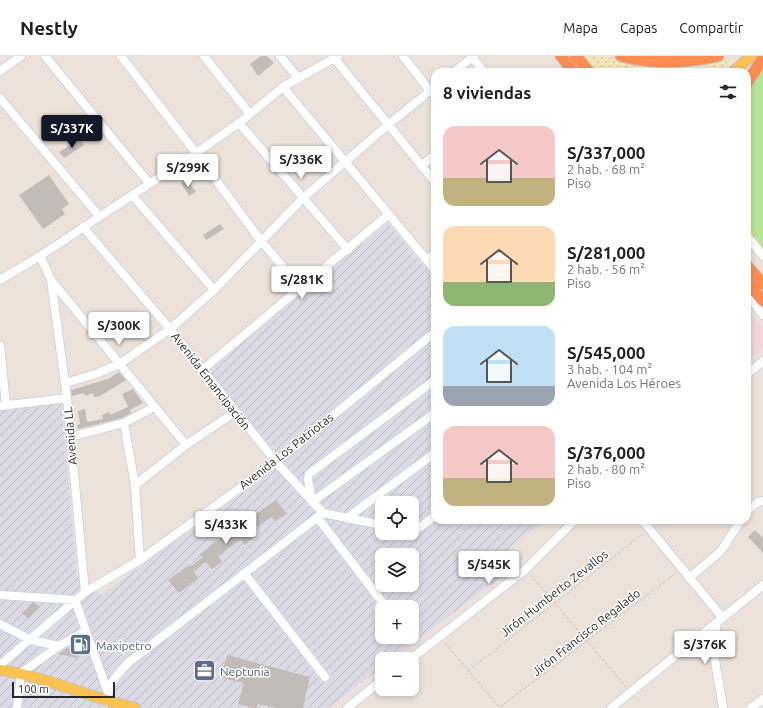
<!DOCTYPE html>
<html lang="es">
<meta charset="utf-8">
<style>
body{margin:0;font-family:Ubuntu,sans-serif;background:#f6f6f6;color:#202124;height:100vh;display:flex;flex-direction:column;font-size:15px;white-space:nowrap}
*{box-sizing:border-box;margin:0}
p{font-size:13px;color:#757577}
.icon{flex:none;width:22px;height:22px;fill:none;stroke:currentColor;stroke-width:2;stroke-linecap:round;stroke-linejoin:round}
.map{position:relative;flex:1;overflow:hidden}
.side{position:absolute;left:431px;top:12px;width:320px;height:456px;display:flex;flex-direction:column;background:#fff;border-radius:12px;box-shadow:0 2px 6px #0003}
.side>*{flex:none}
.fabs{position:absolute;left:375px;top:440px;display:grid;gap:8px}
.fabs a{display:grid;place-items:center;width:44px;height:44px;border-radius:8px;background:#fff;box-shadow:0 2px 6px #0003;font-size:20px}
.scale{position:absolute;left:12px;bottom:10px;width:103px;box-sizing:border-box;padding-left:4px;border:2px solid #282828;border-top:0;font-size:11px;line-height:14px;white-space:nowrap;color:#282828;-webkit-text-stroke:3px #fff;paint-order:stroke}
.price{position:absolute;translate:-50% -34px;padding:0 9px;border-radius:4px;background:#fff;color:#222;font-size:13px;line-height:26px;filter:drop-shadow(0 1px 2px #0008)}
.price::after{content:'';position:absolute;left:50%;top:24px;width:12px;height:9px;margin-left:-6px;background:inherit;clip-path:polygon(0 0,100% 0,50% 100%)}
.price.current{background:#111827;color:#fff}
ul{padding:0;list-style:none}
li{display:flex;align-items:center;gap:12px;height:100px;padding:0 12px}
li span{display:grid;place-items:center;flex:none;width:112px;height:80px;border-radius:12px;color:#555}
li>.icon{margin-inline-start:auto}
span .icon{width:48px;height:48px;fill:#fffc;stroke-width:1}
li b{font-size:17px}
h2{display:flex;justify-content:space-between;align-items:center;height:48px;padding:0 12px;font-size:17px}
header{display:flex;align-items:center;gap:24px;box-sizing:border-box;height:56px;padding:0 20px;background:#fff;border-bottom:1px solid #e0e0e0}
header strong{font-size:19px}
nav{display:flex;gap:22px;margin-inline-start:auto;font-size:14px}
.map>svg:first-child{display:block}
</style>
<header>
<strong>Nestly</strong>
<nav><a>Mapa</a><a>Capas</a><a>Compartir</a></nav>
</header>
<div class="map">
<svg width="763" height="652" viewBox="0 0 763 652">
<defs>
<pattern id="industrial-furrows" width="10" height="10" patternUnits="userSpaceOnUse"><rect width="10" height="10" fill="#dcdae4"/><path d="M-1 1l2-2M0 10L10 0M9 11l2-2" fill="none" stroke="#bdbbc4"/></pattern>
<pattern id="sand-dots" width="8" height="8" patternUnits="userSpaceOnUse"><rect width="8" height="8" fill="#f4e5b9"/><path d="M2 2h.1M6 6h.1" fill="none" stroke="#d1c49f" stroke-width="1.8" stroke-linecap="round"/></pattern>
</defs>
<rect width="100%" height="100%" fill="#ece2d9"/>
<path fill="url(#industrial-furrows)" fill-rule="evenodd" d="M 388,167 L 435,223 L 435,464 L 545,464 L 509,492 L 510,514 L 392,603 L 382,603 L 382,611 L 328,652 L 0,652 L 0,353 L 61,345 L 77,520 L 101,539 L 284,407 L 206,313 ZM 382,447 L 412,447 L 412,477 L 382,477 ZM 382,499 L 412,499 L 412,529 L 382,529 ZM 382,551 L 412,551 L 412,581 L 382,581 Z"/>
<path fill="#f4d5d9" d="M 747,252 L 763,272 L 763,292 L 747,305 Z"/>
<path fill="#b6e691" d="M 763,8 L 763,192 L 747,173 L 747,34 Z"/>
<path fill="url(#sand-dots)" d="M 585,0 L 604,0 L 628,8 L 651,13 L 675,15 L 701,11 L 736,2 L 716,16 L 599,16 Z"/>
<path fill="#c3bcb6" d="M 261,0 L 267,0 L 274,7 L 258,20 L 250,8 Z
M 80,83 L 84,89 L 64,102 L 59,96 Z
M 49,119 L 69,148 L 62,153 L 65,158 L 43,173 L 19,139 Z
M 187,123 L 196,136 L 189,140 L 181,127 Z
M 220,168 L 224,173 L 206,184 L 203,179 Z
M 119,316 L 126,324 L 100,340 L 94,341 L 93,337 L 85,340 L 84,337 L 72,340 L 71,334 L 108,323 Z
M 133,333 L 143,347 L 130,354 L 131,357 L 122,362 L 78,373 L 77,369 L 80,368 L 78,355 L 85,353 L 87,366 L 103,363 L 102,359 L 109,356 L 110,359 L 128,351 L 122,338 Z
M 276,444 L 287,458 L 275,465 L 272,461 L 250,475 L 254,482 L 244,489 L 241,484 L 230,491 L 218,500 L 222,506 L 212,513 L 206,506 L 193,515 L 198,522 L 179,537 L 168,524 L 189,509 L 190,511 L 203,501 L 200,498 L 233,473 L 236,477 L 246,469 L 244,466 Z
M 755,474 L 763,482 L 763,497 L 748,481 Z
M 32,547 L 35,547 L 40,551 L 28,563 L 22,557 Z
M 67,592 L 80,594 L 78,602 L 58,598 Z
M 227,599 L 310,621 L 303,652 L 277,652 L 258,648 L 256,652 L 253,652 L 238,648 L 244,627 L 221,622 Z"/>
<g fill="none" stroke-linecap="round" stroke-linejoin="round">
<defs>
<path id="minor" d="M 45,0 L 149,127
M 121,0 L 196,97 L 261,185 L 301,232
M 204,0 L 249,57
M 280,0 L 298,22
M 403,0 L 430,35
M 472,1 L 484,16
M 334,2 L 435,126
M 0,15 L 21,0
M 454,16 L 474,0
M 283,31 L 435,214
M 0,42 L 99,160
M 239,67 L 348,194
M 421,110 L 435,99
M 132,139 L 214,234
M 83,171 L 170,273 L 276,406 L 323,457 L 382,469
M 747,180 L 763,200
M 40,200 L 51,224 L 186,389
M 427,204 L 435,197
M 0,224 L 40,200 L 196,97 L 239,67 L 283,31 L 338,0
M 51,224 L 67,342 L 85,536
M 747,238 L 763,259
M 0,290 L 6,349
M 202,314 L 389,158
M 747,318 L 763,305
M 435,324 L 309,418 L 308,423 L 312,446 L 435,357
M 65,327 L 96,318 L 121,307 L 170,273 L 214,234 L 303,142 L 389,68 L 435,31
M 0,350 L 67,342
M 124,367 L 135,429 L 140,504
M 70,381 L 124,367 L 154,351
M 135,429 L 186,389 L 235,356
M 747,455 L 758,446 L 763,445
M 317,461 L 386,551
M 347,462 L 435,397
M 642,464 L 722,561
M 412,473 L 420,471 L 435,460
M 244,517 L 325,621
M 689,522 L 721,495 L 741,464
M 0,539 L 75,544 L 107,634
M 717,567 C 710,600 719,620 723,652
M 0,568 L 31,584 L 59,590
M 411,603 L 526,513 L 575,464
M 0,609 L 85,536 L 140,504 L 276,406 L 435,276
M 108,646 C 107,627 117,619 129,606 L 323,457
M 17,652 L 21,617 L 59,590 L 86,575
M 347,652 L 382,624
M 611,652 L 763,529
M 751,652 L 763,643"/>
<path id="major" d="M 733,16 L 751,0
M 0,614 C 46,621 89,641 135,652"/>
<path id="highway" d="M 561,0 L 574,16
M 576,0 L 589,16
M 621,0 C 653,8 686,7 718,0
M 747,27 L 763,2
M 747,210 L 763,228
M 747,226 L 763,245"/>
</defs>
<use href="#minor" stroke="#ced4e3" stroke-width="10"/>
<use href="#major" stroke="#c3c3c3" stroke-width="12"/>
<use href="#highway" stroke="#c3c3c3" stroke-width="13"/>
<path stroke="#c3c3c3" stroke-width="1" stroke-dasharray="3 2" stroke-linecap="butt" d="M 747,263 L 752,259
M 531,519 L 626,631
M 445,587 L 500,652
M 468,615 L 643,478
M 500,651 L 676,517"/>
<use href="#minor" stroke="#fff" stroke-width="8"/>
<use href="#major" stroke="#f9c251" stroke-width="10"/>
<use href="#highway" stroke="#ff8d51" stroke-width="11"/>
</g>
<defs>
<symbol id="fuel-square" viewBox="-11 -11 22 22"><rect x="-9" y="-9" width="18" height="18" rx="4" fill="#5c6f8a" stroke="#fff"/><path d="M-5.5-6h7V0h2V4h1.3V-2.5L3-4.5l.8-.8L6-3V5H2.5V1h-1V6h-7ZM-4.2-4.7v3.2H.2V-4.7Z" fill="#fff"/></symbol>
<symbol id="office-square" viewBox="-11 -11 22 22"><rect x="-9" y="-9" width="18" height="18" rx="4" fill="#5c6f8a" stroke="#fff"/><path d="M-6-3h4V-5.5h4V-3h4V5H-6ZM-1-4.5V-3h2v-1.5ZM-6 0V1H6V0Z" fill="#fff"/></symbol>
</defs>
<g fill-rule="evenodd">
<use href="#fuel-square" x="68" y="576" width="25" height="25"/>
<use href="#office-square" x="192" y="602" width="25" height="25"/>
</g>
<g text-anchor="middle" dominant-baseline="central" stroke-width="3" stroke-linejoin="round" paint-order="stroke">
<g font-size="12" fill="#282828" stroke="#fff">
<text transform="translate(211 325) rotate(52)">Avenida Emancipación</text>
<text transform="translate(70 380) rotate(-95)">Avenida LL</text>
<text transform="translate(286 395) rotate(-38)">Avenida Los Patriotas</text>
<text transform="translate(554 537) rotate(-38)">Jirón Humberto Zevallos</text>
<text transform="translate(586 576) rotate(-38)">Jirón Francisco Regalado</text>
</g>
<g font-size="12" fill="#4e5e75" stroke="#fff" text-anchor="start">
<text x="96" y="589">Maxipetro</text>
<text x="220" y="615">Neptunia</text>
</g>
</g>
</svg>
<div class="fabs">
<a><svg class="icon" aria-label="locate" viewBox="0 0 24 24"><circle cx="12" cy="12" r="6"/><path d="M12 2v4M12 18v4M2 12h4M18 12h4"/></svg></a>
<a><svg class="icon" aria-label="layers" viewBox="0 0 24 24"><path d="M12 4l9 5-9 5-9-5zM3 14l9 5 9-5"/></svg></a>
<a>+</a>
<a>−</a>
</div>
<div class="scale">100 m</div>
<b class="price current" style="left:72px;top:93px">S/337K</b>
<b class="price" style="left:301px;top:124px">S/336K</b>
<b class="price" style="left:188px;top:132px">S/299K</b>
<b class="price" style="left:302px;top:244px">S/281K</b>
<b class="price" style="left:119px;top:290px">S/300K</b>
<b class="price" style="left:226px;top:489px">S/433K</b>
<b class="price" style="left:489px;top:529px">S/545K</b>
<b class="price" style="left:705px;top:609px">S/376K</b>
<section class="side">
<h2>8 viviendas<svg class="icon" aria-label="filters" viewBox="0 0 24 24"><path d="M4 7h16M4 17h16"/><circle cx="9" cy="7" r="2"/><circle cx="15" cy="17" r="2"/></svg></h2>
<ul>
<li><span style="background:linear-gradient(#f6c9c9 65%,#c2b280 0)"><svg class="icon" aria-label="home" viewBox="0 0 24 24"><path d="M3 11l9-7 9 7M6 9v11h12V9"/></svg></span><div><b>S/337,000</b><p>2 hab. · 68 m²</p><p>Piso</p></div></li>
<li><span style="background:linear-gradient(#ffd9b3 70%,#8fb573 0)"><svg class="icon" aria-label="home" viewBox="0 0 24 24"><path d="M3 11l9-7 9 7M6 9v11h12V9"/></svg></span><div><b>S/281,000</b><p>2 hab. · 56 m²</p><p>Piso</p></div></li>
<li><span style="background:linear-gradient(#bfe0f5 75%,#9aa5b1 0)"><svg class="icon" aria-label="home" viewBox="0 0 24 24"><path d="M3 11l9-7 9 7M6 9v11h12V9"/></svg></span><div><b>S/545,000</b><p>3 hab. · 104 m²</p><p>Avenida Los Héroes</p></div></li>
<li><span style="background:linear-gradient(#f6c9c9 65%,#c2b280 0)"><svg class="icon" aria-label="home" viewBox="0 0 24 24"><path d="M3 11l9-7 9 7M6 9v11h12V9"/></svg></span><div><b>S/376,000</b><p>2 hab. · 80 m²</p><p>Piso</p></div></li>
</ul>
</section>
</div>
